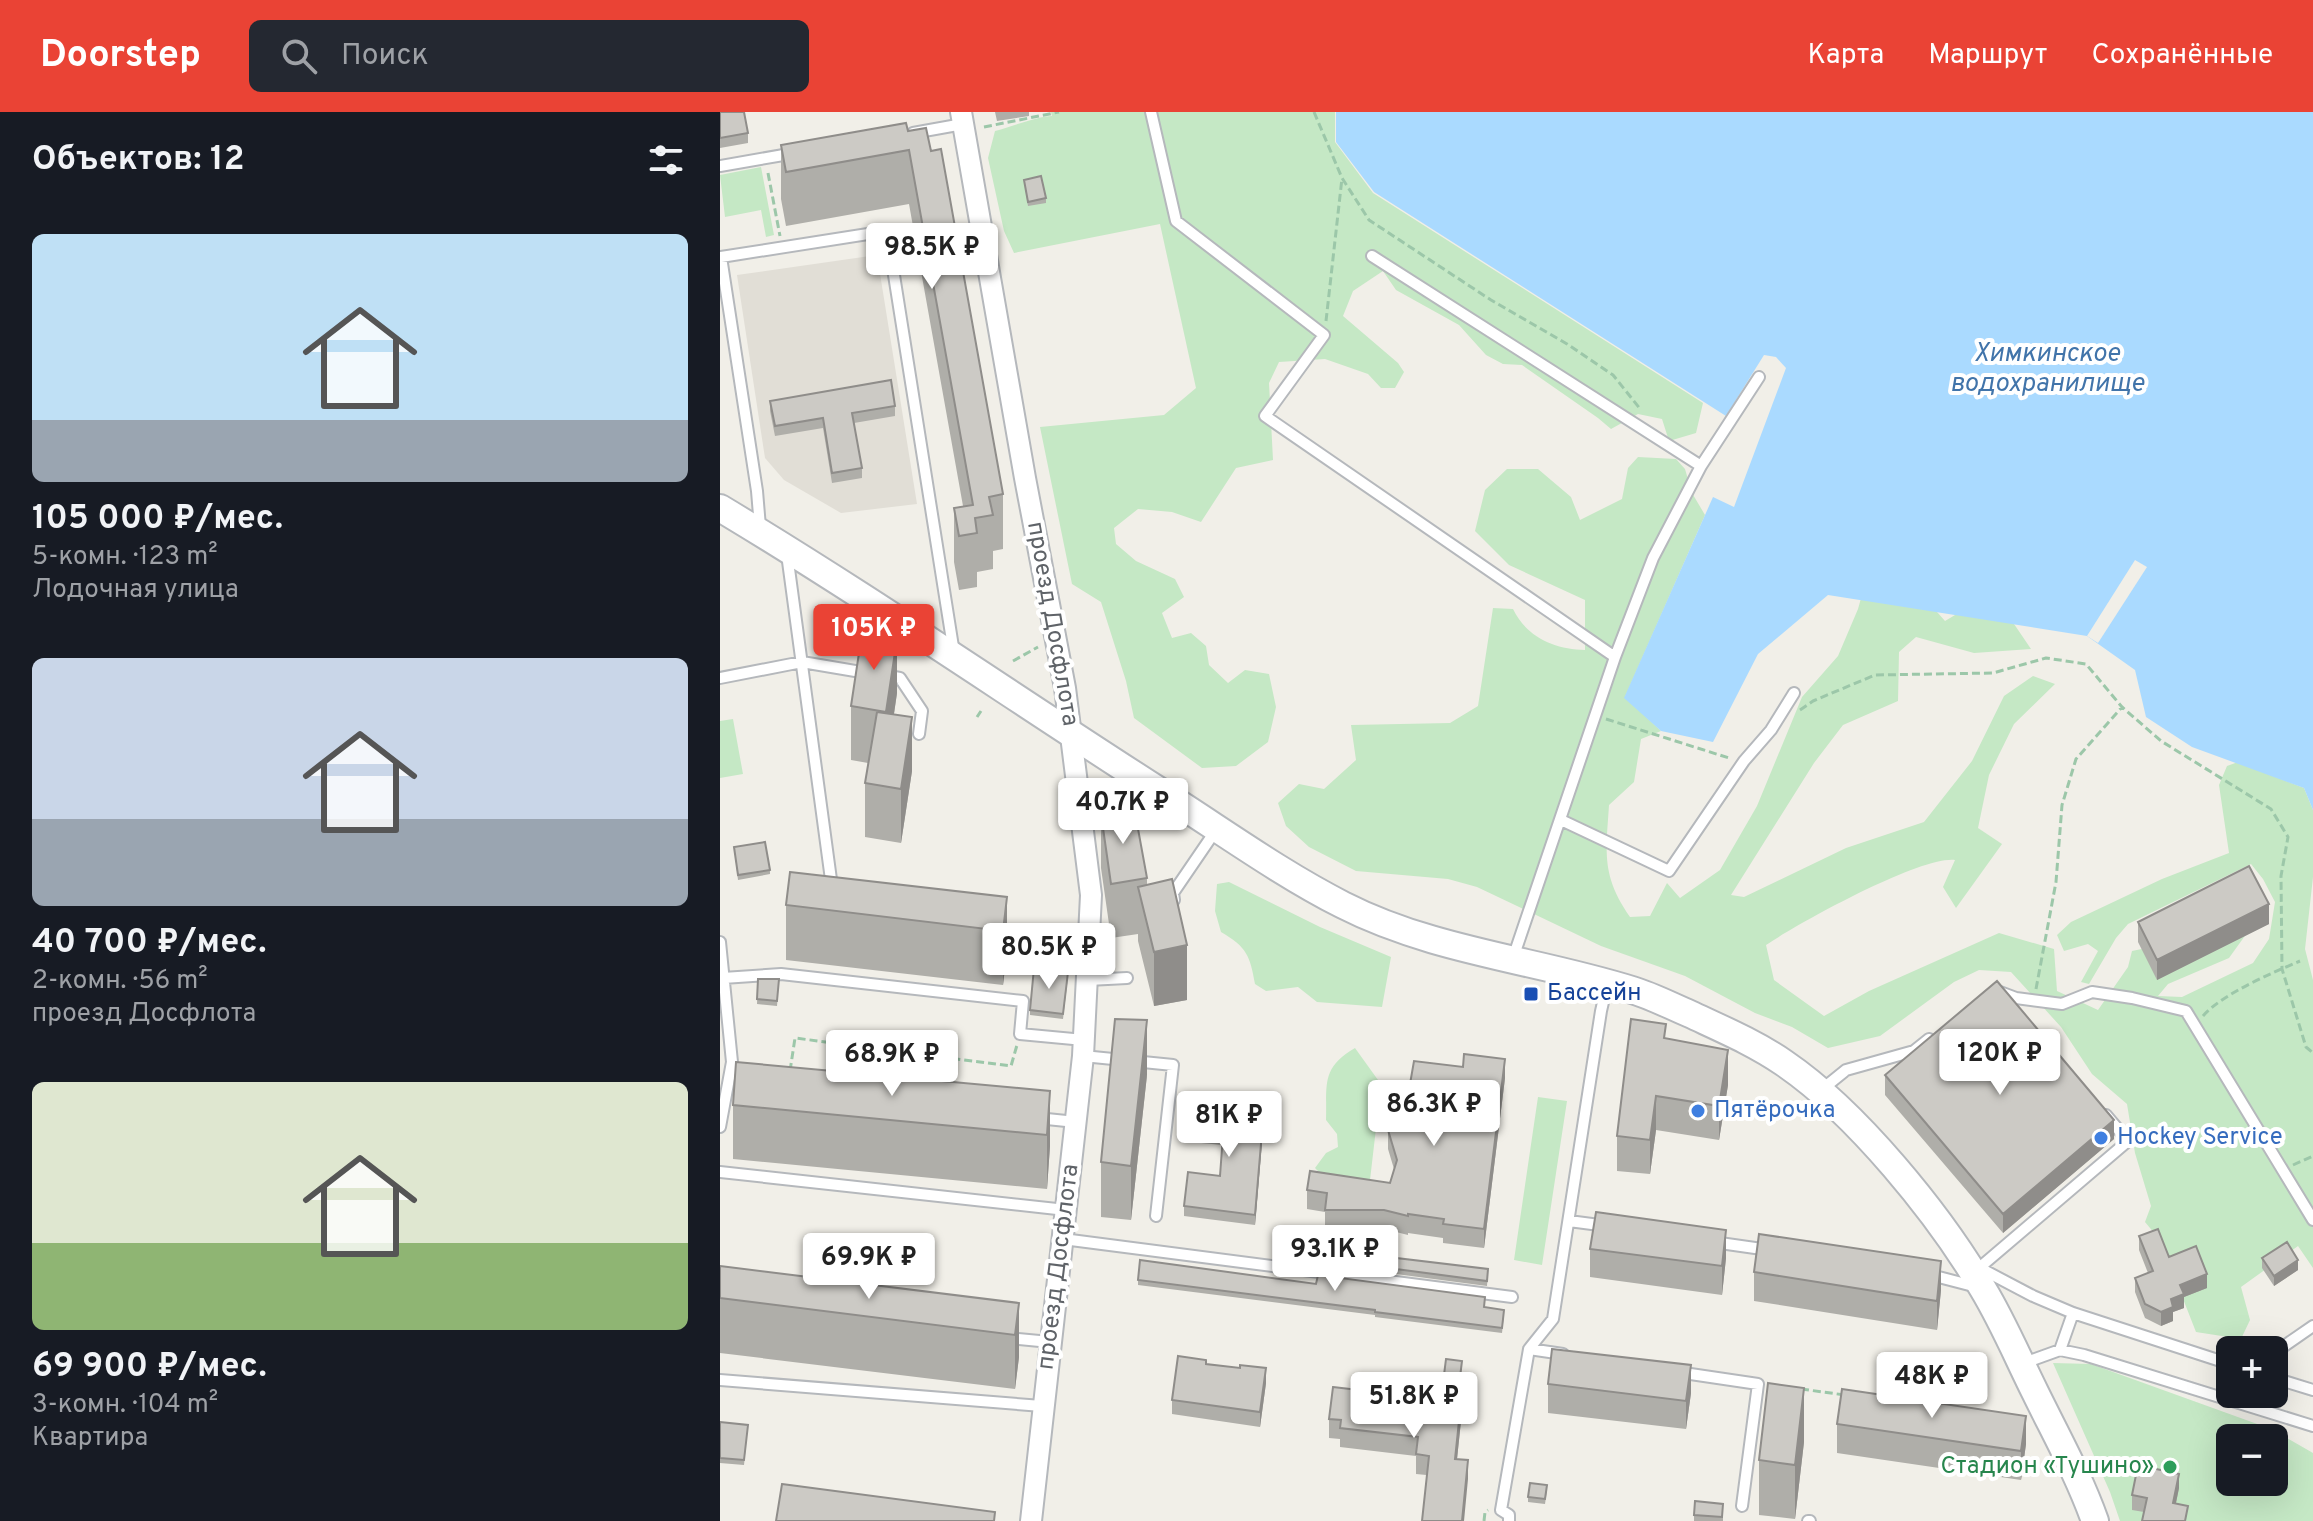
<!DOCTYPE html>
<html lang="ru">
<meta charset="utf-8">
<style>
body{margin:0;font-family:Overpass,sans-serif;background:#242831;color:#f1f3f6;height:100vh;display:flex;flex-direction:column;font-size:30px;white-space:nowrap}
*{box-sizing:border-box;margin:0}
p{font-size:26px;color:#9ea1a6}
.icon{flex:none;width:44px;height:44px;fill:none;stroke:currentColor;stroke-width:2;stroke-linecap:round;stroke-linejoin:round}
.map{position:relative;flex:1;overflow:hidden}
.panel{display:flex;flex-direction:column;background:#171b24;width:720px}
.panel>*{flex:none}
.fabs{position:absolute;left:1496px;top:1224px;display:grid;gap:16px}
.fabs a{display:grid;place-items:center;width:72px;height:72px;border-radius:12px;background:#171b24;box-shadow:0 8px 32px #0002;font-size:40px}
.price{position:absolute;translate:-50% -68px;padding:0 18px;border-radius:8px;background:#fff;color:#222;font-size:26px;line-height:52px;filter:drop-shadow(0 2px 4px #0008)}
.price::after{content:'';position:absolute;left:50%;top:48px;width:24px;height:18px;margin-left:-12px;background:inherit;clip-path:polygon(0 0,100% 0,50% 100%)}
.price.selected{background:#ea4335;color:#fff}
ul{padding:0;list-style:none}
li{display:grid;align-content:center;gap:16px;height:424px;padding:0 32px}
li span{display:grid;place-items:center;height:248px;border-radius:12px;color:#555}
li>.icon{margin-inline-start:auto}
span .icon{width:144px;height:144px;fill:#fffc;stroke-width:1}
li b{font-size:34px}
h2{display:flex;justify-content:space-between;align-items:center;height:96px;padding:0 32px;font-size:34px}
header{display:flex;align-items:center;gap:48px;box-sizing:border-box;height:112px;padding:0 40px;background:#ea4335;color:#fff}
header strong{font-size:38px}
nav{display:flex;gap:44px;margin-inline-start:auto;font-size:28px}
.search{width:560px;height:72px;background:#242831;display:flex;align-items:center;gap:20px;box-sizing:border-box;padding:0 28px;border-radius:12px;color:#9ea1a6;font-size:30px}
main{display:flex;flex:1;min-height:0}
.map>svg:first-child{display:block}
</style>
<header>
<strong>Doorstep</strong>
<div class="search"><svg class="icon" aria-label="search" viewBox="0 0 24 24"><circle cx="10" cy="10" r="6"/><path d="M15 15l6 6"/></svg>Поиск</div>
<nav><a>Карта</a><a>Маршрут</a><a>Сохранённые</a></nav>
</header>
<main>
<section class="panel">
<h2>Объектов: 12<svg class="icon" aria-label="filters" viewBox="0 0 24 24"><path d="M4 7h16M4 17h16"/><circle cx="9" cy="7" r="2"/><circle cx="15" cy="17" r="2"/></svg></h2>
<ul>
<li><span style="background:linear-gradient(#bfe0f5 75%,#9aa5b1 0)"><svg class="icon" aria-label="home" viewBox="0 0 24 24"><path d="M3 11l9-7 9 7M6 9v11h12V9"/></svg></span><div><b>105 000 ₽/мес.</b><p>5-комн. · 123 m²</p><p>Лодочная улица</p></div></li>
<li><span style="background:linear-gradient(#c9d6e8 65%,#9aa5b1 0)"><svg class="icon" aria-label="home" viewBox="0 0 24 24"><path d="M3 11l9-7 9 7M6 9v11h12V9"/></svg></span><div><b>40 700 ₽/мес.</b><p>2-комн. · 56 m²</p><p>проезд Досфлота</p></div></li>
<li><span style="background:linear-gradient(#dfe7d0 65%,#8fb573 0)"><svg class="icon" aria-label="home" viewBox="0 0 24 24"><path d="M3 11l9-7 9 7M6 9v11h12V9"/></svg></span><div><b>69 900 ₽/мес.</b><p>3-комн. · 104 m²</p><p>Квартира</p></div></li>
</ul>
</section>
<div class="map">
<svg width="1593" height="1409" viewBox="0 0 1593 1409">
<rect width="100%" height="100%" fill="#f1efe8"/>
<path fill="#e1ded6" d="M 157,143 L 197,392 L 121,401 L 64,368 L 45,346 L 17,163 Z"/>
<path fill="#c5e8c5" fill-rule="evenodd" d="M 331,0 L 615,0 L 615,30 L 653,81 L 983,291 L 976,321 L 949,329 L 942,307 L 918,302 L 891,317 L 878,306 L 802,253 L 783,252 L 766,243 L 739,213 L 676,178 L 663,159 L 633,179 L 623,204 L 678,251 L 684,260 L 675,276 L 661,276 L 648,262 L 605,247 L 559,250 L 549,271 L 553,348 L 516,356 L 481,410 L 452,400 L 418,397 L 394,416 L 396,432 L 416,449 L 455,467 L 464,485 L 442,501 L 452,526 L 471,521 L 486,534 L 489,553 L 508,571 L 525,558 L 549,562 L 556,595 L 548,630 L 516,654 L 482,656 L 414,606 L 406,569 L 381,490 L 352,472 L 320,315 L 444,303 L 476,276 L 440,112 L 294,141 L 284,119 L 268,46 L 275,19 C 290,15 319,4 332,4 Z
M 41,55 L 54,123 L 46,125 L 41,98 L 5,105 L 0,63 Z
M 918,345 L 956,347 L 965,357 L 972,381 L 985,403 L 905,585 L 941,619 L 921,627 L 914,670 L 889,693 C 886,741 881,763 910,805 L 930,804 L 947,771 L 960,786 L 1000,758 L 1037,694 L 1082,585 L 1118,544 L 1138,497 L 1145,472 L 1210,492 L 1225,509 L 1250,494 L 1292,509 L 1311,537 L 1254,541 L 1196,525 L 1179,540 L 1178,589 L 1123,613 L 1094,651 L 1011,783 L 1024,785 L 1126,736 L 1204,710 L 1252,649 L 1284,584 L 1313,564 L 1335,572 L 1294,612 L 1269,663 L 1258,716 L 1282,732 L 1236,796 L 1223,775 L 1235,748 C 1200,744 1079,811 1046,833 L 1054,868 L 1104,904 L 1149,879 L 1279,821 L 1334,837 L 1337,879 L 1378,898 L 1408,855 L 1412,839 L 1532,814 L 1509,846 L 1448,872 L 1438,884 L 1462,885 L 1533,851 L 1549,827 L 1555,790 L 1543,767 L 1531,752 L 1408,812 L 1396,826 L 1369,872 L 1361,870 L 1378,839 L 1368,832 L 1344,839 L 1337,823 L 1351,810 L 1442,767 L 1509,741 L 1499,673 L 1507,654 L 1518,650 L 1584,676 L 1593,698 L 1593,765 L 1585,837 L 1593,868 L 1593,1156 L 1578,1134 L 1521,1175 L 1530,1208 L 1521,1227 L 1476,1220 L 1440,1128 L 1425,1110 L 1431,1094 L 1415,1041 L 1407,992 L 1372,962 L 1341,915 L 1291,860 L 1259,858 L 1234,870 L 1160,924 L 1108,936 L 1072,915 L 1035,901 L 965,864 L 881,834 L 757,775 L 728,767 L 636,759 L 589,735 L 566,714 L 558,691 L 579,672 L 604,677 L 636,648 L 631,613 L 730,611 L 758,594 L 773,496 L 793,497 C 807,526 835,537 865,538 L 865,488 L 789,453 L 755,419 L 765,378 L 787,357 L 818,357 L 851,385 L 860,408 L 902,387 L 908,356 Z
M 13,607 L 23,662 L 0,666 L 0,609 Z
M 509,770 L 600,815 L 671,845 L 662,895 L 597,890 L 578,875 L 546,879 L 535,872 C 530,844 527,835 501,820 L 495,799 L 497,772 Z
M 635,936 L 658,968 L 660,982 L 650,1068 L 642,1074 L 608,1069 L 595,1056 L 606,1041 L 618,1035 L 617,1022 L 606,1008 C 607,972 601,956 635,936 Z
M 818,985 L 847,989 L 822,1153 L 794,1148 Z
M 1333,1251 L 1371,1252 L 1540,1313 L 1542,1317 L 1558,1321 L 1593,1341 L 1593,1409 L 1400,1409 L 1390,1380 ZM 1510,1326 L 1554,1326 L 1554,1370 L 1510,1370 Z"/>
<path fill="#aadaff" d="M 616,0 L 1593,0 L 1593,698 L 1584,676 L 1472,635 L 1426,605 L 1415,558 L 1367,524 L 1108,483 L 1038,542 L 993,630 L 941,619 L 904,586 L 993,385 L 1014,395 L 1066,256 L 1056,245 L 1044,243 L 1006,304 L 654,80 L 616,30 Z"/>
<path fill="#f1efe8" d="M 1415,448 L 1427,455 L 1378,531 L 1367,524 Z"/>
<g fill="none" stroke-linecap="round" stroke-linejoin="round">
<defs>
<path id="service" d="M 431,0 L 456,109 L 604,223 L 545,304 L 895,545
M 193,21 L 243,12
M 0,54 L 75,41
M 652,144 L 981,354 L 933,446 L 895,545 L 793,846
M 981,354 L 1039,265
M 40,415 L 37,379 L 1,145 L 167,119 L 234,541
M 67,442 L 112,775
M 163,563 L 180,566 L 202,599 L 199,622
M 0,566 L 82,550 L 147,561
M 841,708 L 949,759 L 1024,649 L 1051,618 L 1074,581
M 454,788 L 453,781 L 496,718
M 0,830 L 12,950 L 0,1015
M 3,866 L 61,862 L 303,889 L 300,922 L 364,928
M 368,868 L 407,866
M 1280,880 L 1296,886 L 1342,892 L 1372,880 L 1412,886 L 1466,899 L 1593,1108
M 363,944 L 453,953 L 436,1104
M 1100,979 L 1126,958 L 1194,939 L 1209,927
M 317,1006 L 356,1010
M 0,1060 L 346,1098
M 849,1109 L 887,1114
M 343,1127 L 792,1185
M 993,1130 L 1049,1138
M 1256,1154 L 1313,1184 L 1353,1201 L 1510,1252
M 1259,1156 L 1408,1029 L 1386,1003
M 1207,1162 L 1257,1175
M 288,1226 L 330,1230
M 809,1237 L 843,1242
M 1340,1238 L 1353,1201
M 1554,1241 L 1593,1214
M 1304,1251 L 1340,1238 L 1364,1243 L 1593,1314
M 957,1260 L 1038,1272 L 1022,1394
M 1554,1266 L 1593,1278
M 0,1268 L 322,1294
M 789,1409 L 789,1403 L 781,1398 L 809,1237 L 833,1207 L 881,899 L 887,873
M 1088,1409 L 1090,1409"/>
<path id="minor" d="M 241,0 L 305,366 L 345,576 L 371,783 L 363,944 L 311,1409"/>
<path id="tertiary" d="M 0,396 C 150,486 294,586 441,680 C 501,718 560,761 623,793 C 713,839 817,848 912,878 C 932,884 951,894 970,902 C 1002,917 1035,931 1064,951 C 1136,1000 1219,1102 1263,1177 C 1283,1210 1298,1246 1315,1280 C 1336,1323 1359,1364 1375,1409"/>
</defs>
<use href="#service" stroke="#b5b8bc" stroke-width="14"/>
<use href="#minor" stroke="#b5b8bc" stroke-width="24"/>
<use href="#tertiary" stroke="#b5b8bc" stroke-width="30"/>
<path stroke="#9cc7a9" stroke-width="3" stroke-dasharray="8 4" stroke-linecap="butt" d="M 594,0 L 622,66 L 649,108 L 771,188 L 847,232 L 893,263 L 921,298
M 264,15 L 339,0
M 48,61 L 60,124
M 606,209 L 622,66
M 293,549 L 318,535
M 1080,598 L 1093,589 L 1155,563 L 1273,561 L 1326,546 L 1366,552 L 1402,595 L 1441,629 L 1551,697 L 1568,725 L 1561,764 L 1562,857 L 1586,935 L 1593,941
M 257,605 L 261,599
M 886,607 L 1009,646
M 1316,877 L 1336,770 L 1342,693 L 1356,647 L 1402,595
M 1483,904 C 1502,882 1552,861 1580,849
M 70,959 L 75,926 L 291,954 L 297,933
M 1573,1053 L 1593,1044
M 1081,1277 L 1125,1283
M 764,1409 L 765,1400 L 768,1398"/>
<use href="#service" stroke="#fff" stroke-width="10"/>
<use href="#minor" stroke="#fff" stroke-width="20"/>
<use href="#tertiary" stroke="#fff" stroke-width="26"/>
</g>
<path fill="#afaea9" d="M 0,0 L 28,21 L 28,31 L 0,36 Z
M 275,0 L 309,0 L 309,4 L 277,9 Z
M 188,19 L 211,39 L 283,382 L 283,437 L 273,439 L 273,457 L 257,460 L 257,475 L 239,478 L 234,450 L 234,396 L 243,394 L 189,92 L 66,114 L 61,87 L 61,33 Z
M 304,68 L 326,86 L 326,91 L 308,94 Z
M 50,289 L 175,294 L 175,304 L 134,311 L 142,356 L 142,366 L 112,371 L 103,316 L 55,324 L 50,299 Z
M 177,581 L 174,602 L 192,659 L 181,731 L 145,725 L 145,671 L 148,651 L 131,648 L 131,594 Z
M 381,702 L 427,766 L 427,773 L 467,888 L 434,894 L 418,829 L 418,822 L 391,826 L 381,756 Z
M 14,735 L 50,758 L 50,762 L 18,768 Z
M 287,785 L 287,839 L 283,873 L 66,848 L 66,793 Z
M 1418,810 L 1549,812 L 1437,868 L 1418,830 Z
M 348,865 L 343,907 L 310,903 L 310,898 Z
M 38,867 L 59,867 L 57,894 L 37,892 Z
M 946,926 L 1008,973 L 999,1028 L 936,1018 L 930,1062 L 897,1059 L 897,1024 Z
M 427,963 L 411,1108 L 381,1105 L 381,1050 Z
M 1165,963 L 1394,1027 L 1283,1121 L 1165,983 Z
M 785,966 L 764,1136 L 723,1131 L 723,1126 L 688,1121 L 688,1123 L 664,1117 L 605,1117 L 605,1100 L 587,1097 L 587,1078 L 670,1071 L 674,1057 L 668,1037 L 668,1018 Z
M 330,979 L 330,1034 L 327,1077 L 13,1047 L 13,993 Z
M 544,1006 L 535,1113 L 464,1104 L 464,1094 L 500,1064 L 502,1033 L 471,1030 L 471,1020 Z
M 1419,1124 L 1449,1145 L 1487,1176 L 1464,1185 L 1464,1196 L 1453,1200 L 1453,1209 L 1441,1214 L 1425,1206 L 1415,1180 L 1415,1166 L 1428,1161 L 1419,1138 Z
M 870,1137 L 1006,1146 L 1002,1183 L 870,1165 Z
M 1542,1146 L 1578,1158 L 1554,1174 L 1542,1156 Z
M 600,1147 L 768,1157 L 767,1174 L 600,1152 Z
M 0,1154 L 299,1191 L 299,1245 L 295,1277 L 0,1241 Z
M 1034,1160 L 1221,1178 L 1217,1218 L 1034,1189 Z
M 418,1168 L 764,1195 L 784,1203 L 782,1221 L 655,1205 L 655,1203 L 418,1173 Z
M 486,1252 L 520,1256 L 546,1271 L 540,1315 L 452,1302 L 452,1288 Z
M 742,1254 L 740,1270 L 724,1268 L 724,1263 Z
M 828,1272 L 971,1281 L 966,1317 L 828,1301 Z
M 609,1307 L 741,1309 L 737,1347 L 748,1367 L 696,1362 L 696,1344 L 620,1335 L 620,1327 L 609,1326 Z
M 0,1310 L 28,1313 L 24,1353 L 0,1351 Z
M 1117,1312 L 1306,1332 L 1301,1368 L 1117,1341 Z
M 1084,1330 L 1075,1407 L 1039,1403 L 1039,1348 Z
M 1459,1376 L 1456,1391 L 1424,1400 L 1412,1398 L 1412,1383 Z
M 827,1378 L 825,1392 L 808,1390 L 808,1385 Z
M 1003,1402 L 1003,1409 L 974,1409 L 974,1403 Z"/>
<path fill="#8f8d8a" d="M 177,527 L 177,581 L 166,655 L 166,600 Z
M 192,605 L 192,659 L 181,731 L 181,677 Z
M 287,785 L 287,839 L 283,873 L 283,819 Z
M 1549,792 L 1549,812 L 1437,868 L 1437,848 Z
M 467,833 L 467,888 L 434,894 L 434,840 Z
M 427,908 L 427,963 L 411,1108 L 411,1054 Z
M 1008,938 L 1008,973 L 999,1028 L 999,994 Z
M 785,947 L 785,966 L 764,1136 L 764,1117 Z
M 330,979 L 330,1034 L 327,1077 L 327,1023 Z
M 936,984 L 936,1018 L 930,1062 L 930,1028 Z
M 544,996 L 544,1006 L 535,1113 L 535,1103 Z
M 1394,1008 L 1394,1027 L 1283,1121 L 1283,1102 Z
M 1006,1118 L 1006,1146 L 1002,1183 L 1002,1154 Z
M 1578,1148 L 1578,1158 L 1554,1174 L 1554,1164 Z
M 1221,1149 L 1221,1178 L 1217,1218 L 1217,1189 Z
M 1487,1162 L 1487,1176 L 1464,1185 L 1464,1196 L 1453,1200 L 1453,1209 L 1441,1214 L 1441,1200 L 1460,1173 Z
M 299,1191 L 299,1245 L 295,1277 L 295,1223 Z
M 971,1253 L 971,1281 L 966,1317 L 966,1289 Z
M 546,1256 L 546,1271 L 540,1315 L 540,1300 Z
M 1084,1276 L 1084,1330 L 1075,1407 L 1075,1353 Z
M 741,1290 L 741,1309 L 735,1366 L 735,1347 Z
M 1306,1304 L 1306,1332 L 1301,1368 L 1301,1339 Z
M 748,1348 L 748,1367 L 744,1409 L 742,1409 Z
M 1459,1362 L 1459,1376 L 1453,1405 L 1453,1391 Z"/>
<path fill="#cccac5" stroke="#8f8d8a" stroke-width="2" d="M 0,0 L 24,0 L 28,21 L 0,26 Z
M 186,11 L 188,19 L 206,16 L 211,39 L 221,37 L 283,382 L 269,385 L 273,403 L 255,406 L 257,421 L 239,424 L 234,396 L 253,393 L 189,38 L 66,60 L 61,33 Z
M 321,64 L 326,86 L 308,90 L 304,68 Z
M 171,268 L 175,294 L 132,301 L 142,356 L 112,361 L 103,306 L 55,314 L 50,289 Z
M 142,521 L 177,527 L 166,600 L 131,594 Z
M 157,600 L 192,605 L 181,677 L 145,671 Z
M 414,695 L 427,766 L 391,772 L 381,702 Z
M 45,730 L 50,758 L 18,763 L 14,735 Z
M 1529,754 L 1549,792 L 1437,848 L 1418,810 Z
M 70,760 L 287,785 L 283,819 L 66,793 Z
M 452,767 L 467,833 L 434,840 L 418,775 Z
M 314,856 L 348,860 L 343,902 L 310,898 Z
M 38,867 L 59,867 L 57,889 L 37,887 Z
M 1277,869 L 1394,1008 L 1283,1102 L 1165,963 Z
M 395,907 L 427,908 L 411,1054 L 381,1050 Z
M 911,907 L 946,912 L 944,926 L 1008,938 L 999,994 L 936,984 L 930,1028 L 897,1024 Z
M 744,942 L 785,947 L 764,1117 L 723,1112 L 724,1107 L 688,1102 L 688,1104 L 664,1098 L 605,1098 L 607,1081 L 587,1078 L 590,1059 L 670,1071 L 677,1048 L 668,1018 L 671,1001 L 690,972 L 694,949 L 743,955 Z
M 16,950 L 330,979 L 327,1023 L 13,993 Z
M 475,989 L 544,996 L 535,1103 L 464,1094 L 468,1060 L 500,1064 L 503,1023 L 471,1020 Z
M 876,1100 L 1006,1118 L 1002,1154 L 870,1137 Z
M 1438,1117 L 1449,1145 L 1476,1134 L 1487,1162 L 1460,1173 L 1464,1182 L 1451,1187 L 1453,1195 L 1441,1200 L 1425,1192 L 1415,1166 L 1433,1159 L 1419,1124 Z
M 1039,1122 L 1221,1149 L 1217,1189 L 1034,1160 Z
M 1567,1130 L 1578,1148 L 1554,1164 L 1542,1146 Z
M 601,1137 L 768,1157 L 767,1169 L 600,1147 Z
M 420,1148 L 596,1172 L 598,1163 L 765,1185 L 764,1195 L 784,1198 L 782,1216 L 655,1200 L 655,1198 L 418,1168 Z
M 0,1154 L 299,1191 L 295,1223 L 0,1186 Z
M 832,1237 L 971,1253 L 966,1289 L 828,1272 Z
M 458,1244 L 486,1248 L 486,1252 L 520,1256 L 520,1253 L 546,1256 L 540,1300 L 452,1288 Z
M 726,1247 L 742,1249 L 740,1265 L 724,1263 Z
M 1048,1271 L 1084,1276 L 1075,1353 L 1039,1348 Z
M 613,1275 L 741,1290 L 735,1347 L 748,1348 L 742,1409 L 702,1409 L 709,1344 L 696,1342 L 698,1325 L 620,1316 L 621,1308 L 609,1307 Z
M 1122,1277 L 1306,1304 L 1301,1339 L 1117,1312 Z
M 0,1310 L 28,1313 L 24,1348 L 0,1346 Z
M 1418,1353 L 1459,1362 L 1453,1391 L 1468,1394 L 1465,1409 L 1422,1409 L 1427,1386 L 1412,1383 Z
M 810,1371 L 827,1373 L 825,1387 L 808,1385 Z
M 62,1372 L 275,1400 L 274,1409 L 56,1409 Z
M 975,1389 L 1003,1392 L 1002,1405 L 974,1403 Z"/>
<rect fill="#1a4fb4" stroke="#fff" stroke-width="3" x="803" y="874" width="16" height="16" rx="4"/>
<g fill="#3f7fe0" stroke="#fff" stroke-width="3">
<circle cx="978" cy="999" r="8"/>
<circle cx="1381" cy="1026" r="8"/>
</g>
<circle fill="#2e9e5b" stroke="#fff" stroke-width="3" cx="1450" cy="1355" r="8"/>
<g text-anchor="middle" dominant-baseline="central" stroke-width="8" stroke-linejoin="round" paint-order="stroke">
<g font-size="24" fill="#5f6368" stroke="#fff">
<text transform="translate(332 512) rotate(80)">проезд Досфлота</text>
<text transform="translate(339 1155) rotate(-83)">проезд Досфлота</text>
</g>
<g font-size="24" fill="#164399" stroke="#fff" text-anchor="start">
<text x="827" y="882">Бассейн</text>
</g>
<g font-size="24" fill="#366cbe" stroke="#fff" text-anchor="start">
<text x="994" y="999">Пятёрочка</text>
<text x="1397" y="1026">Hockey Service</text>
</g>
<g font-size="24" fill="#27864d" stroke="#fff" text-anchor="end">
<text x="1434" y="1355">Стадион «Тушино»</text>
</g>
<g font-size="26" font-style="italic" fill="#4174aa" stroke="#fff">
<text x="1327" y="242">Химкинское<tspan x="1327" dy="30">водохранилище</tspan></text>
</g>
</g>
</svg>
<div class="fabs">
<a>+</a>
<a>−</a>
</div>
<b class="price" style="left:212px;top:179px">98.5K ₽</b>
<b class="price selected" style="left:154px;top:560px">105K ₽</b>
<b class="price" style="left:403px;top:734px">40.7K ₽</b>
<b class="price" style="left:329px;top:879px">80.5K ₽</b>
<b class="price" style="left:1280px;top:985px">120K ₽</b>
<b class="price" style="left:172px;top:986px">68.9K ₽</b>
<b class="price" style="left:714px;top:1036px">86.3K ₽</b>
<b class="price" style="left:509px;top:1047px">81K ₽</b>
<b class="price" style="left:615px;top:1181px">93.1K ₽</b>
<b class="price" style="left:149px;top:1189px">69.9K ₽</b>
<b class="price" style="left:1212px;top:1308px">48K ₽</b>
<b class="price" style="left:694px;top:1328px">51.8K ₽</b>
</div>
</main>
